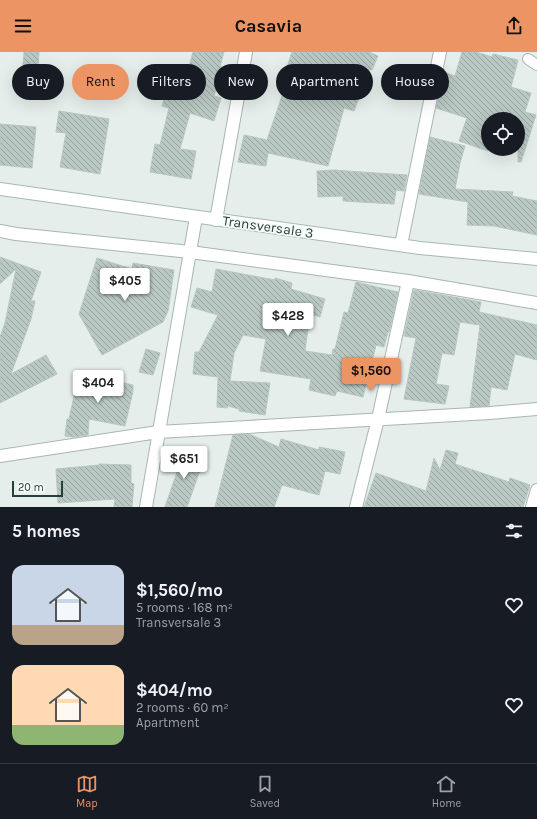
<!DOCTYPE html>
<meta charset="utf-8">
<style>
body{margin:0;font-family:Karla,sans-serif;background:#242831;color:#f1f3f6;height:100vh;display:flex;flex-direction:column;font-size:15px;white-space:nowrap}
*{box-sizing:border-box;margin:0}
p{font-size:13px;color:#9ea1a6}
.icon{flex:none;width:22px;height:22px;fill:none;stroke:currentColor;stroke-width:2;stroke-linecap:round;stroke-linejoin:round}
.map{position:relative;height:455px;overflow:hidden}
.side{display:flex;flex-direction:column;background:#171b24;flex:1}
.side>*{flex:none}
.hud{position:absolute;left:12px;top:12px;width:513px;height:36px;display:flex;gap:8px}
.tools{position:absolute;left:481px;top:60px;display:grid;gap:8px}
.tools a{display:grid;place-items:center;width:44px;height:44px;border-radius:50%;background:#171b24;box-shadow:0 4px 16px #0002;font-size:20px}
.scale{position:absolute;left:12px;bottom:10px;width:51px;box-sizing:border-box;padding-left:4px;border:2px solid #253f3b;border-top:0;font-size:11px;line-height:14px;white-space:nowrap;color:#253f3b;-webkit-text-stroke:3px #f6faf8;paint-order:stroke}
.price{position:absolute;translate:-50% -34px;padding:0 9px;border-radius:4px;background:#fff;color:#222;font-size:13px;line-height:26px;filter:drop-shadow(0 1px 2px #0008)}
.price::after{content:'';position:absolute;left:50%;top:24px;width:12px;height:9px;margin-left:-6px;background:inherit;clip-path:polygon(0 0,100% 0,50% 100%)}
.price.on{background:#ed9464;color:#111}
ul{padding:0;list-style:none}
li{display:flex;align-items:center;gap:12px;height:100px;padding:0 12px}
li span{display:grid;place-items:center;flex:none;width:112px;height:80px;border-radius:12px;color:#555}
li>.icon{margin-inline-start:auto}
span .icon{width:48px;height:48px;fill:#fffc;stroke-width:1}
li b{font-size:17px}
h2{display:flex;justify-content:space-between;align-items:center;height:48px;padding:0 12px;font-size:17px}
.chip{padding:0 14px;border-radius:18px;background:#171b24;box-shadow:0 4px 16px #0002;font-size:14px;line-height:36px}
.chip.on{background:#ed9464;color:#111}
header{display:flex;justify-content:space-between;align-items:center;height:52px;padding:0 12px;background:#ed9464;color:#111;font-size:18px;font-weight:700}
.menu{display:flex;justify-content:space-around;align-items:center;height:56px;border-top:1px solid #363941;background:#171b24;font-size:11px;color:#9ea1a6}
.menu a{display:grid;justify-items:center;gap:2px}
.menu .on{color:#ed9464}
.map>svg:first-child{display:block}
</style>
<header><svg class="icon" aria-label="menu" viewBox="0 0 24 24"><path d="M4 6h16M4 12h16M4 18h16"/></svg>Casavia<svg class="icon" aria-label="share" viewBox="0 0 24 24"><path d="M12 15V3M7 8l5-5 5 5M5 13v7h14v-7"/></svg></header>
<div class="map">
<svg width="537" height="455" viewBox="0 0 537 455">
<defs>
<pattern id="building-back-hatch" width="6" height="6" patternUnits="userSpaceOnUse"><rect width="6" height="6" fill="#bac8c4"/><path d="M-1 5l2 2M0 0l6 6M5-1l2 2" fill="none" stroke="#97a4a0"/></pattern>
</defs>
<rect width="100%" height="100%" fill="#e5eeeb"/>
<path fill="url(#building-back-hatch)" stroke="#b7c7c2" d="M 24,0 L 39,0 L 38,15 L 23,13 Z
M 193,0 L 224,0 L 220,14 L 222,15 L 214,44 L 221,46 L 214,69 L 190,61 L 180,97 L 196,99 L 191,127 L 150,120 L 155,92 L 160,93 L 169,56 L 162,54 L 170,26 L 185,30 Z
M 292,0 L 369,0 L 378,4 L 372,18 L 370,17 L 354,59 L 344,56 L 328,114 L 268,101 L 266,114 L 238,110 L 244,83 L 267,88 L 285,35 L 281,33 Z
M 462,0 L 476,0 L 492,5 L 493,2 L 518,8 L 511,35 L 531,41 L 525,60 L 536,63 L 521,110 L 518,110 L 518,67 L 488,67 L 488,99 L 459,89 L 467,66 L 436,56 L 444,20 L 455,24 Z
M 38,17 L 54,19 L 53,33 L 36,31 Z
M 59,59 L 109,67 L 100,122 L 60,115 L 66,81 L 56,80 Z
M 0,72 L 36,75 L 32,116 L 0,113 Z
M 430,85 L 465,94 L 460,111 L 455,137 L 513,140 L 512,144 L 537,149 L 537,183 L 494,174 L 467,173 L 468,150 L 419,142 Z
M 334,118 L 361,120 L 407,123 L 404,139 L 396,138 L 394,152 L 343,149 L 343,144 L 318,145 L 317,119 Z
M 0,205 L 41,220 L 31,249 L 35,249 L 31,267 L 11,322 L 46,303 L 57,322 L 0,351 L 0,285 L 5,271 L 16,217 L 0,232 Z
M 97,206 L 132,217 L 133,211 L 174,218 L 168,259 L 163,270 L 102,303 L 79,262 Z
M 216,217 L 275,228 L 275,226 L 292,231 L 291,237 L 325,247 L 320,265 L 310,262 L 305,299 L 332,303 L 333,297 L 335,297 L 344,260 L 348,261 L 356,230 L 398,240 L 389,280 L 388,280 L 384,295 L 376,293 L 363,345 L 337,339 L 335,344 L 309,338 L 311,327 L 260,319 L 266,287 L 243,283 L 234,301 L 230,329 L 270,331 L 265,363 L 239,359 L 239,357 L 228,354 L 227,356 L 217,355 L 218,325 L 193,322 L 195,300 L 199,300 L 218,263 L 191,255 L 197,236 L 212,240 Z
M 414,238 L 481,250 L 479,260 L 537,273 L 537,308 L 515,302 L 507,338 L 491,335 L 489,354 L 470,355 L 480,273 L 460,270 L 454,303 L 442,301 L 436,332 L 449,334 L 445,352 L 404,347 L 416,286 L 404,284 Z
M 146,297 L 160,301 L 153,323 L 139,320 Z
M 79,321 L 133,333 L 133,339 L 125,374 L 89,367 L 88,383 L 73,385 L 65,384 L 67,367 L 69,367 Z
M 249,382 L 279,395 L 281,387 L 319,398 L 319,395 L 345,400 L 340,422 L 325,419 L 319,443 L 282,433 L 274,455 L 215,455 L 233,383 Z
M 446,398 L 458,401 L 455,412 L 509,430 L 510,426 L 530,433 L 523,455 L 364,455 L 376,421 L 426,439 L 434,406 L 440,418 Z
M 178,399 L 204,407 L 187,455 L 165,455 L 178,417 L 173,415 Z
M 99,412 L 131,413 L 131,431 L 134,432 L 132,455 L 114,455 L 115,447 L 58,451 L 56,417 L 99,413 Z"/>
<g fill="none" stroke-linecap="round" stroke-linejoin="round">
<defs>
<path id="lane" d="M 528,7 L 537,13"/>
<path id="street" d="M 216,168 L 246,0
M 0,179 L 16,182 L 190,200 L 408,229 L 537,251
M 401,193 L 440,0
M 0,404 L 158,380 L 490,361 L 537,357
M 146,455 L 196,165
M 356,455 L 378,367 L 408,229
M 532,455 L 537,438"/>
<path id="secondary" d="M 0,137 L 420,196 L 537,207"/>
</defs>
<use href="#lane" stroke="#a8b6b3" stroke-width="12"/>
<use href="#street" stroke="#a8b6b3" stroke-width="14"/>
<use href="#secondary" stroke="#a4b9b4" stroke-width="14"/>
<use href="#lane" stroke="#fff" stroke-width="10"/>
<use href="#street" stroke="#fff" stroke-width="12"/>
<use href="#secondary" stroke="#fff" stroke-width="12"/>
</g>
<g text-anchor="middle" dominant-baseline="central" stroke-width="3.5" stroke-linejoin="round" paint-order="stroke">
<g font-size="14" fill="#253f3b" stroke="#f6faf8">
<text transform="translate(268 175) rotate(8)">Transversale 3</text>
</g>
</g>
</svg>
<div class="tools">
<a><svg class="icon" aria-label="locate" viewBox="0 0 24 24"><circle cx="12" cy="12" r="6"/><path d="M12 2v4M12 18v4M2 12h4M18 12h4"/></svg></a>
</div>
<div class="scale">20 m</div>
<b class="price" style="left:125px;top:250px">$405</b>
<b class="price" style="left:288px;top:285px">$428</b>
<b class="price on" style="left:371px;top:340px">$1,560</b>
<b class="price" style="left:98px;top:352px">$404</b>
<b class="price" style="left:184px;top:428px">$651</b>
<div class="hud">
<a class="chip">Buy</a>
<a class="chip on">Rent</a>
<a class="chip">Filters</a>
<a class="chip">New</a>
<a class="chip">Apartment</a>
<a class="chip">House</a>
</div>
</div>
<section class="side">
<h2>5 homes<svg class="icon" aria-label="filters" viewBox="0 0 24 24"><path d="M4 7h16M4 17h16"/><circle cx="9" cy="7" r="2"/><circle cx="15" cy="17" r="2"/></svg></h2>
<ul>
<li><span style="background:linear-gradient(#c9d6e8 75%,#b9a48a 0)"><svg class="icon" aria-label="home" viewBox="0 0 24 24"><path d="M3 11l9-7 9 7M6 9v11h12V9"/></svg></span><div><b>$1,560/mo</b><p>5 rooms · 168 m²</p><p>Transversale 3</p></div><svg class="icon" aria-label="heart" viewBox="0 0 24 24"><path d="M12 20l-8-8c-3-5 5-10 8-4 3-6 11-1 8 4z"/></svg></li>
<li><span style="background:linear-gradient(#ffd9b3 75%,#8fb573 0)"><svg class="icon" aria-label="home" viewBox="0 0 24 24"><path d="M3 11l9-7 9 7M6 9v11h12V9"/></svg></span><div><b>$404/mo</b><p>2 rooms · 60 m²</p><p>Apartment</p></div><svg class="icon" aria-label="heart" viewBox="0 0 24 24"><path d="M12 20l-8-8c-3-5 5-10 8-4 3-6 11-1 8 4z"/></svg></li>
</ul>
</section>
<nav class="menu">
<a class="on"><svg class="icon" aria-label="map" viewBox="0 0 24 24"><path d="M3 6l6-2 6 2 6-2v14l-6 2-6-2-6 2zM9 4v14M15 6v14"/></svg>Map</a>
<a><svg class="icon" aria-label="saved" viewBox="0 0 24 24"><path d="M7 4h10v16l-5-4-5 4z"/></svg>Saved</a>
<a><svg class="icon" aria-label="home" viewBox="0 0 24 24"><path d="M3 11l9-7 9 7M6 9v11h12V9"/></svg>Home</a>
</nav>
